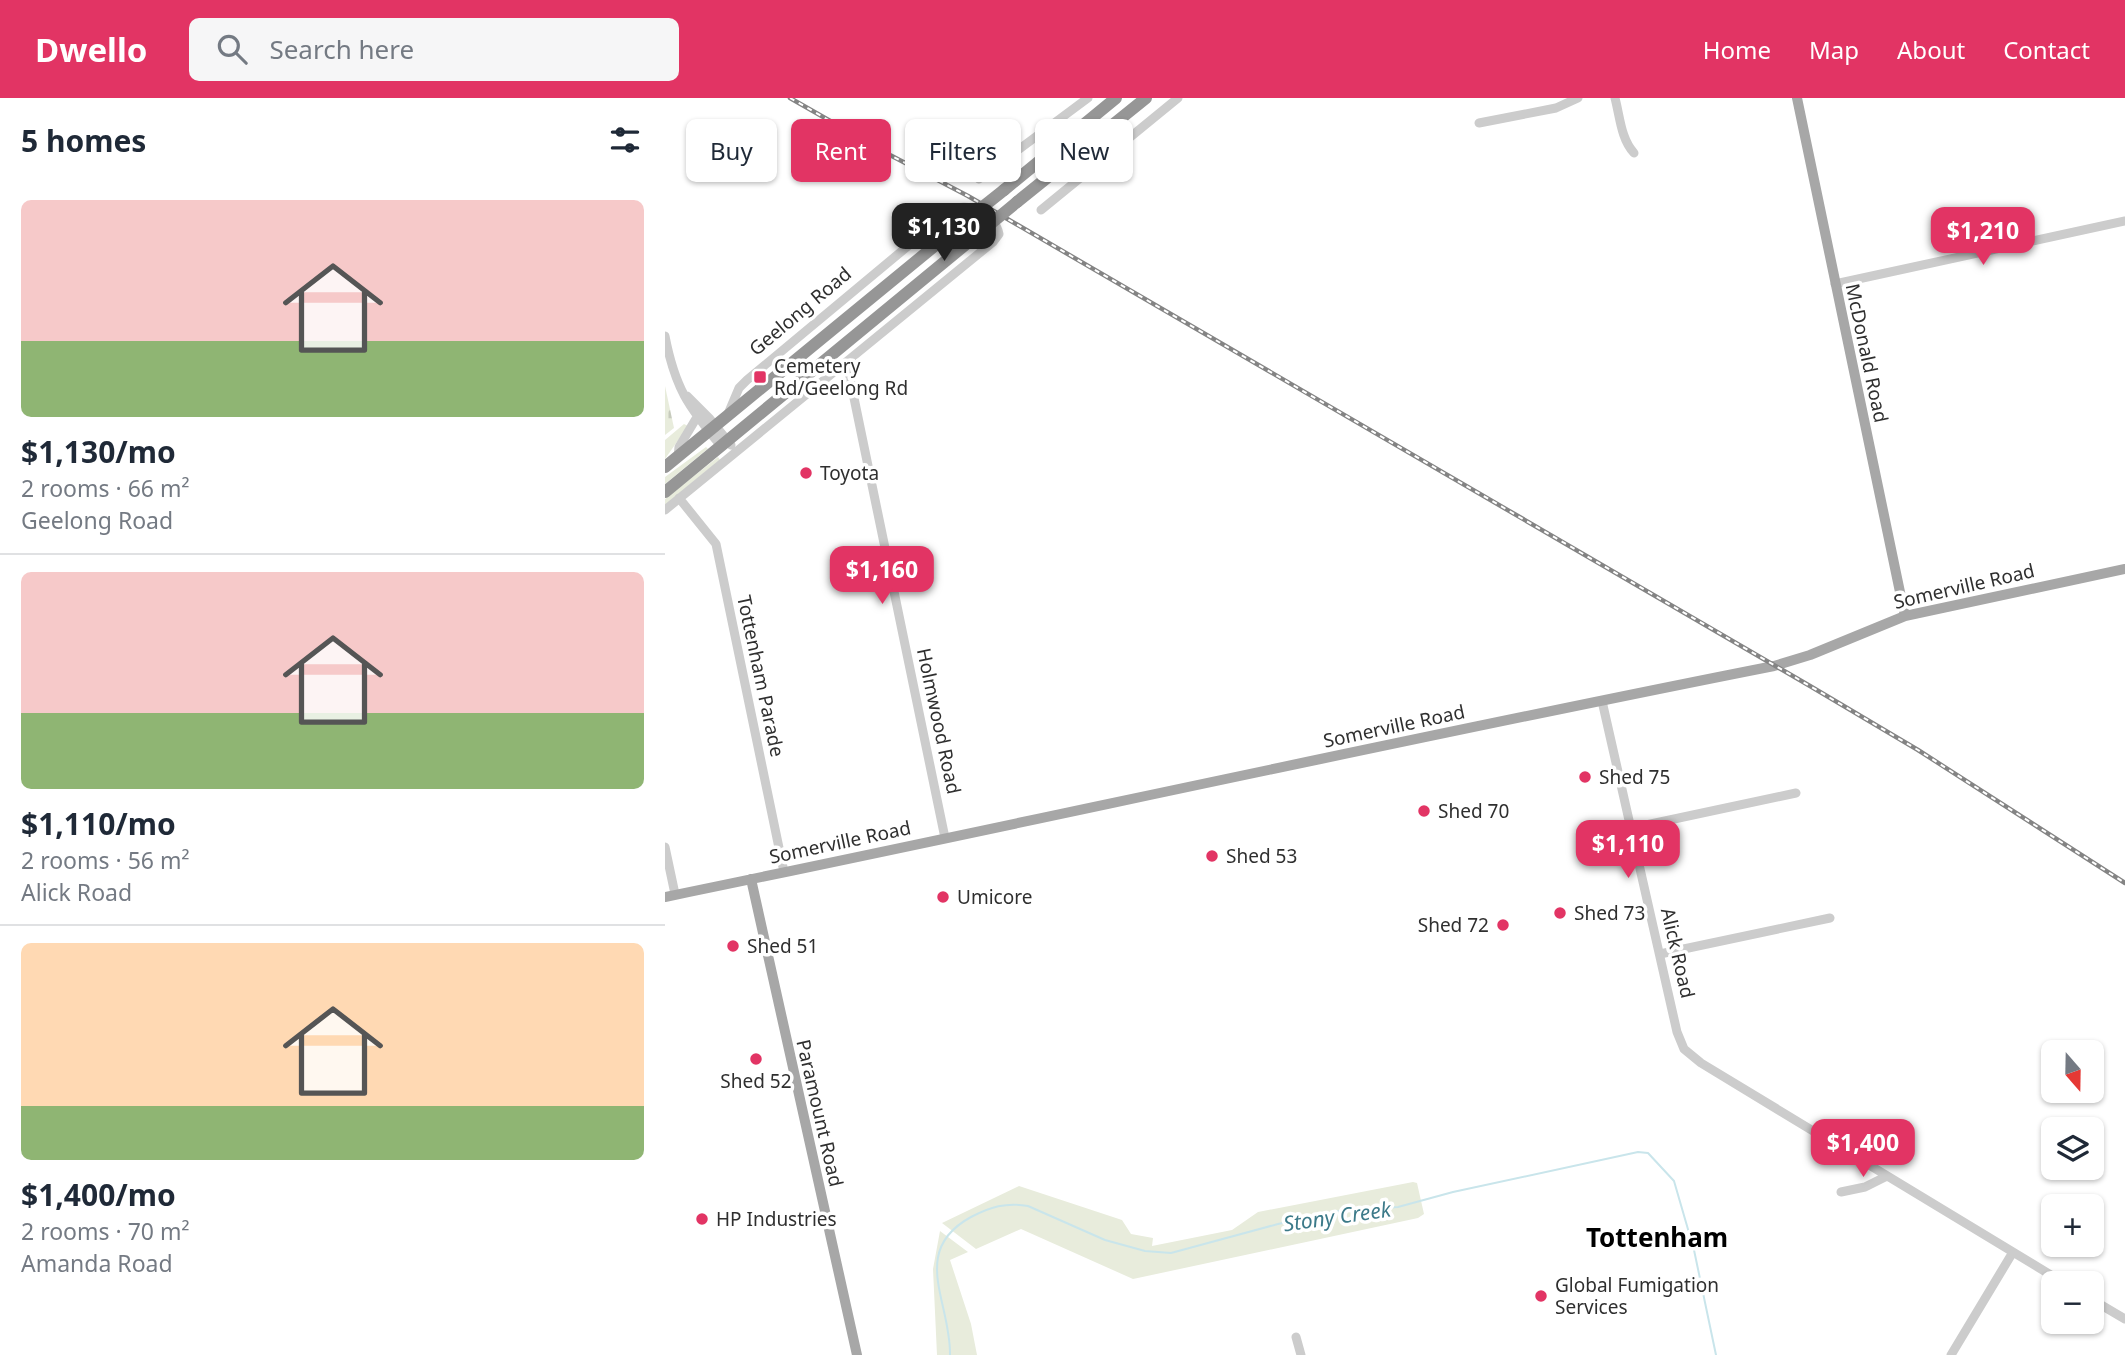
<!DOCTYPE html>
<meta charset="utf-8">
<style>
body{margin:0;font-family:"Noto Sans",sans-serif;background:#f6f6f7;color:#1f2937;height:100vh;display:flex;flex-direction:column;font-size:26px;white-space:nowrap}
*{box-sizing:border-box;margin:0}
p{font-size:23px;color:#747a83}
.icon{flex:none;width:38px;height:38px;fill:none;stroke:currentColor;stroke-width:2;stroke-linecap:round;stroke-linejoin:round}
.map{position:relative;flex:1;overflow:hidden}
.panel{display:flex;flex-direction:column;background:#fff;width:665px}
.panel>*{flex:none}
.guide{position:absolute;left:21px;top:21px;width:665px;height:63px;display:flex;gap:14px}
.needle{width:46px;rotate:160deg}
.fabs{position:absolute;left:1376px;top:942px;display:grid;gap:14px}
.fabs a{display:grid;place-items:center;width:63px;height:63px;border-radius:10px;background:#fff;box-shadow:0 2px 5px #0004;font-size:35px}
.price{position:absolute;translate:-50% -60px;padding:0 16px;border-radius:14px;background:#e23464;color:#fff;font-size:23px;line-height:46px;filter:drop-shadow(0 2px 4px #0008)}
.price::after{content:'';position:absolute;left:50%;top:42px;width:21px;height:16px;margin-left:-10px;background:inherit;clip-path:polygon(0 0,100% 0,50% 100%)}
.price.selected{background:#222;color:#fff}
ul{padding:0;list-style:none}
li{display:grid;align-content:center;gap:14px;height:371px;padding:0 21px}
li+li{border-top:2px solid #e0e1e3}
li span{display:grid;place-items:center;height:217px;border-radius:10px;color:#555}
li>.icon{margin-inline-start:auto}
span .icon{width:126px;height:126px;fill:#fffc;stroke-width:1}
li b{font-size:30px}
h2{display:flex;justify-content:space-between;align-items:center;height:84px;padding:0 21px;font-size:30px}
.tag{padding:0 24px;border-radius:10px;background:#fff;box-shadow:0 2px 5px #0004;font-size:24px;line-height:63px}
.tag.selected{background:#e23464;color:#fff}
header{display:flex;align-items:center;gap:42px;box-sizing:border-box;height:98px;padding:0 35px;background:#e23464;color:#fff}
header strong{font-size:33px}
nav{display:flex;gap:38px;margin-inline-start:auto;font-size:24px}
.search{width:490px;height:63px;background:#f6f6f7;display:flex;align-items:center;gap:18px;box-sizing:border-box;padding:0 24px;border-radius:10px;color:#747a83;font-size:26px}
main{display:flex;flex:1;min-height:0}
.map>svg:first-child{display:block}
</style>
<header>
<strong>Dwello</strong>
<div class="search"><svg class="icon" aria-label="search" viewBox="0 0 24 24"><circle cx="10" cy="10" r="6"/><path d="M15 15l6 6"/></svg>Search here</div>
<nav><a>Home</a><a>Map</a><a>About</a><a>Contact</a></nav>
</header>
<main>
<section class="panel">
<h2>5 homes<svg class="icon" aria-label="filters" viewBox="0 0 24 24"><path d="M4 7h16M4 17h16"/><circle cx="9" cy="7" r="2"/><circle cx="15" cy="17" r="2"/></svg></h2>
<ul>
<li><span style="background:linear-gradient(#f6c9c9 65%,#8fb573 0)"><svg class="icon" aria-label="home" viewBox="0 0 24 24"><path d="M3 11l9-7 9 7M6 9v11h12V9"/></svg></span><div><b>$1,130/mo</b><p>2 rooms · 66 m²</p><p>Geelong Road</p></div></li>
<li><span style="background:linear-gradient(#f6c9c9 65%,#8fb573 0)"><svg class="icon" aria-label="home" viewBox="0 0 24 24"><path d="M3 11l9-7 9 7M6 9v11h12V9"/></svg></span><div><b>$1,110/mo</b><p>2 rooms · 56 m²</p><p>Alick Road</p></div></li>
<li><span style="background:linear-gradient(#ffd9b3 75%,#8fb573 0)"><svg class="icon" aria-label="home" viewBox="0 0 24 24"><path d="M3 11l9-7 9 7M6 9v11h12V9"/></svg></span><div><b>$1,400/mo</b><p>2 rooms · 70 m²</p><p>Amanda Road</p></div></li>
</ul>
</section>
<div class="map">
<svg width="1460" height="1257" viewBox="0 0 1460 1257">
<defs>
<pattern id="cemetery-stones" width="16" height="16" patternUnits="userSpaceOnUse" patternTransform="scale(1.75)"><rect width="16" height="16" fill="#e8ecdc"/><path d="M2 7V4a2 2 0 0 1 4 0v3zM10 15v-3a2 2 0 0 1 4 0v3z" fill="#c7cbbd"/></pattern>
</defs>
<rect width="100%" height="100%" fill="#fff"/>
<path fill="#e8ecdc" d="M 19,326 L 23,328 L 0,361 L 0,342 Z
M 41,349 L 43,351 L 40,353 L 0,386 L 0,379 Z
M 53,359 L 55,362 L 51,365 L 0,407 L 0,401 Z
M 748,1084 L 752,1085 L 759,1116 L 753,1120 L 468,1181 L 356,1131 L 311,1151 L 277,1125 L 354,1088 L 457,1122 L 466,1136 L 488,1140 L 487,1148 L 567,1132 L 593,1114 Z
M 275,1133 L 303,1154 L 285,1162 L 306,1226 L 312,1257 L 272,1257 L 268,1171 Z"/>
<path fill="url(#cemetery-stones)" d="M 0,288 L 9,330 L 0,337 Z"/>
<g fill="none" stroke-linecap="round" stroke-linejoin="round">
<path stroke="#c9e5eb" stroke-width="2" d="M 285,1257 C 286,1204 244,1153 306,1119 C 325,1109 341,1104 363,1108 L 440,1142 L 480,1153 L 506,1155 L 613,1126 L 674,1113 L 733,1109 L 788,1094 L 973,1054 L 983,1055 L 1009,1083 L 1029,1152 L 1051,1257"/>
<path stroke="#ccc" stroke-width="9" d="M 950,0 C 955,19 956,41 969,55
M 814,25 L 891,10 L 913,0
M 314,81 L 423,0
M 376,112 L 513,0
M 1170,186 L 1460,123
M 0,238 C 10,290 23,308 56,348
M 180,266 L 183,271 L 280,740
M 22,298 L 45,321 L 66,347
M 13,359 L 14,349 L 32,319
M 14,400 L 51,446 L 119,774
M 0,412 L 328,144 L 334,136 C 331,117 302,102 285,113 L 82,282 L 74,290 L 63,316
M 937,603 L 1012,934 L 1019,951 L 1036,965 L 1399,1185
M 967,730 L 1131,695
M 0,749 L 10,796
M 995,856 L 1165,820
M 1176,1094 L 1200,1089 L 1222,1078
M 1426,1201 L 1460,1221
M 631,1239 L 636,1257
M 1286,1257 L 1348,1154"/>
<path stroke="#a7a7a7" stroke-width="10" d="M 1132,0 L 1240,518
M 86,781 L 192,1257
M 0,799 C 370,723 738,641 1109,568 L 1145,557 L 1240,518 L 1460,471"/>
<path stroke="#969696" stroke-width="12" d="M 339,92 L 451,0
M 352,104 L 481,0
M 0,369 L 300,123
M 0,394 L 317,133"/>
<defs>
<path id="rail" d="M 125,0 L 225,57 L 303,98 L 1145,588 L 1253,652 L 1460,785"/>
</defs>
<use href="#rail" stroke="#848484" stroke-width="4.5"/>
<use href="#rail" stroke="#fff" stroke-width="2" stroke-dasharray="5" stroke-linecap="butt"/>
<path stroke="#969696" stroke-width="12" d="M 300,123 L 339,92
M 317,133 L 352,104"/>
</g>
<g fill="#e23464" stroke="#fff" stroke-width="2.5">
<rect x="88" y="272" width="14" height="14" rx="3.5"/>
<circle cx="141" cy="375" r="7"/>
<circle cx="920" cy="679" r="7"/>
<circle cx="759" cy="713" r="7"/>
<circle cx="547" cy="758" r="7"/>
<circle cx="278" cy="799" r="7"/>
<circle cx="895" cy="815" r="7"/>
<circle cx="838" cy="827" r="7"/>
<circle cx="68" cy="848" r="7"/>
<circle cx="91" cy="961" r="7"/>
<circle cx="37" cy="1121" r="7"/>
<circle cx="876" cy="1198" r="7"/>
</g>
<g text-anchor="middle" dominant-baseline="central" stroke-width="7" stroke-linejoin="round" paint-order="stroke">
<g font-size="19" fill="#2f2f2f" stroke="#fff">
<text transform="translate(135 213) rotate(-40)">Geelong Road</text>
<text transform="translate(1202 255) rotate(78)">McDonald Road</text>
<text transform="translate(1299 488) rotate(-13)">Somerville Road</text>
<text transform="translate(96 578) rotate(78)">Tottenham Parade</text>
<text transform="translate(274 623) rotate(78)">Holmwood Road</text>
<text transform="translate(729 628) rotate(-12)">Somerville Road</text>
<text transform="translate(175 744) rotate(-12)">Somerville Road</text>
<text transform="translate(1013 855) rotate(77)">Alick Road</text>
<text transform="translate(155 1015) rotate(77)">Paramount Road</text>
</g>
<g font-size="19" fill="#2f2f2f" stroke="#fff" text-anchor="start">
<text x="109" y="268">Cemetery<tspan x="109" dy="22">Rd/Geelong Rd</tspan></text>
<text x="155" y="375">Toyota</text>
<text x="934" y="679">Shed 75</text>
<text x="773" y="713">Shed 70</text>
<text x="561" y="758">Shed 53</text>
<text x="292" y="799">Umicore</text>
<text x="909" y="815">Shed 73</text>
<text x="824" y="827" text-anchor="end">Shed 72</text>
<text x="82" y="848">Shed 51</text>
<text x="91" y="983" text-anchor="middle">Shed 52</text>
<text x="51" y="1121">HP Industries</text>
<text x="890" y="1187">Global Fumigation<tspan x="890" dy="22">Services</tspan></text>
</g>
<g font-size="21" font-style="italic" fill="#3c7a89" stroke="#fff">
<text transform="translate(672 1118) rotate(-8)">Stony Creek</text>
</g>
<g font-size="26" font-weight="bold" fill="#000" stroke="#fff">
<text x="992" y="1139">Tottenham</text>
</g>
</g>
</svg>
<div class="fabs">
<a><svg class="needle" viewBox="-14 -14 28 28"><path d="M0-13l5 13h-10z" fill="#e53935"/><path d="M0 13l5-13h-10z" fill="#747a83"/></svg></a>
<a><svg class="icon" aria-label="layers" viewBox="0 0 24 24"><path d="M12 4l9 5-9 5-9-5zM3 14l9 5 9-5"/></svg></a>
<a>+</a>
<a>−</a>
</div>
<b class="price selected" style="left:279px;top:165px">$1,130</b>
<b class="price" style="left:1318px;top:169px">$1,210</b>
<b class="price" style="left:217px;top:508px">$1,160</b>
<b class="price" style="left:963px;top:782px">$1,110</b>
<b class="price" style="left:1198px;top:1081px">$1,400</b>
<div class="guide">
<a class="tag">Buy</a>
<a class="tag selected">Rent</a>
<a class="tag">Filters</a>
<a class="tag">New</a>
</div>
</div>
</main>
